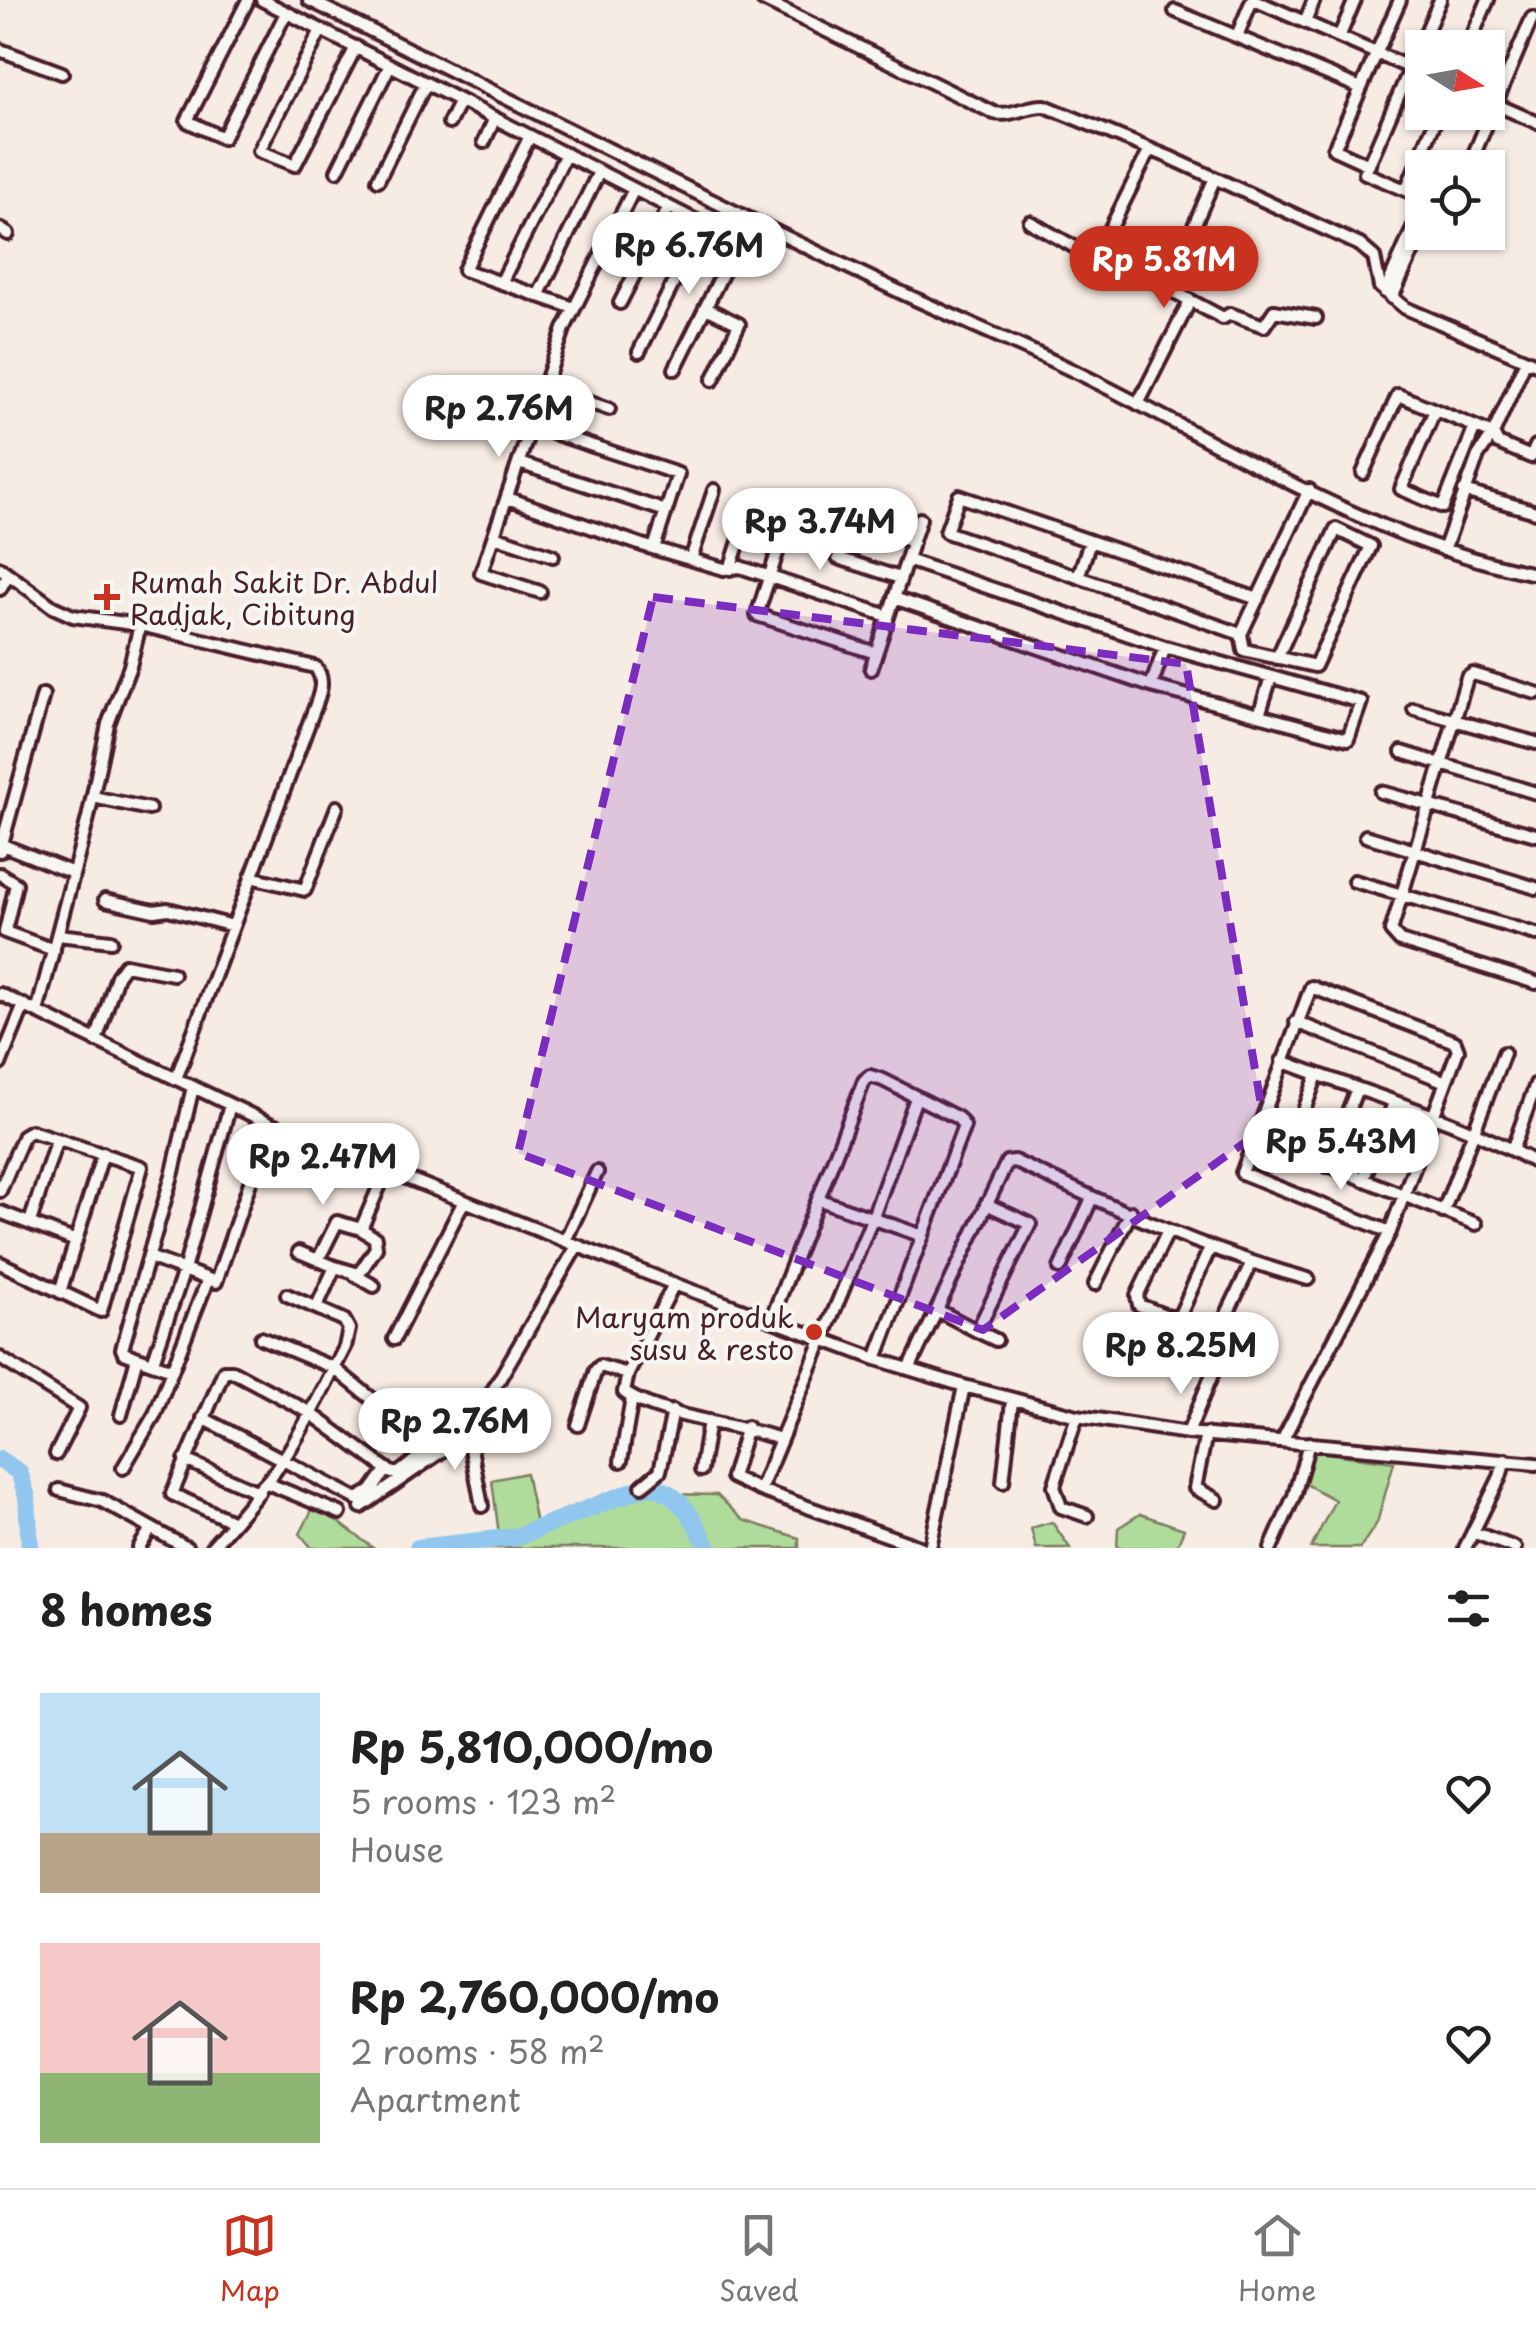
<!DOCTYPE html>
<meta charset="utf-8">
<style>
body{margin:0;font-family:"Playpen Sans",sans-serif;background:#f6f6f6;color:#222;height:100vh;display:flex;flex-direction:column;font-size:38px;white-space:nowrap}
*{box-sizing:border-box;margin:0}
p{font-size:32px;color:#767676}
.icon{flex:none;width:55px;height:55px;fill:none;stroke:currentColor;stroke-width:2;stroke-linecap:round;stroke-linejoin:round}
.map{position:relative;height:1548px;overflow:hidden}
.sheet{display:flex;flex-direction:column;background:#fff;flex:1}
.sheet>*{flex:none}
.needle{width:65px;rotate:101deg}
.controls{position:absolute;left:1405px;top:30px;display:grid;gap:20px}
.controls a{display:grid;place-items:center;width:100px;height:100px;border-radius:0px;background:#fff;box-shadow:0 2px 8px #0004;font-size:50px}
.price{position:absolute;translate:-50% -85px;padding:0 22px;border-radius:35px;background:#fff;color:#222;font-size:32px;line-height:65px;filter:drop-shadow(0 2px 5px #0008)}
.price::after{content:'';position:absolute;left:50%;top:60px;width:30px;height:22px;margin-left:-15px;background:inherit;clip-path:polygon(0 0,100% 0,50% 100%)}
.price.active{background:#c8321e;color:#fff}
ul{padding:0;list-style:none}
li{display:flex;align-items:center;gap:30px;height:250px;padding:0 40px}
li span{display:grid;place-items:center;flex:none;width:280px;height:200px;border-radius:0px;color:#555}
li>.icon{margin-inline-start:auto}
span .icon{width:120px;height:120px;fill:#fffc;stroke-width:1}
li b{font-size:42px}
h2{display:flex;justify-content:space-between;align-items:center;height:120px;padding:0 40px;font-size:42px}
.tabs{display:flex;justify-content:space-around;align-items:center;height:140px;border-top:2px solid #e0e0e0;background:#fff;font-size:28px;color:#767676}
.tabs a{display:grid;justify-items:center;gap:5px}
.tabs .active{color:#c8321e}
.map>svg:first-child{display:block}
</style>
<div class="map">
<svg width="1536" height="1548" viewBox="0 0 1536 1548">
<rect width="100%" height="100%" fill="#f7ece4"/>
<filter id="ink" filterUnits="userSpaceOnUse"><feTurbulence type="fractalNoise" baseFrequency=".01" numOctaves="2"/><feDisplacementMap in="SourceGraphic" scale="20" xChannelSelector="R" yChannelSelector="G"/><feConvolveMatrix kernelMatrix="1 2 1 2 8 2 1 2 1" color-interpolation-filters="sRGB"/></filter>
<g filter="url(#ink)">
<path fill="#afdc9a" stroke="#7c7e62" stroke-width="2.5" d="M 1310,1451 L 1394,1462 L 1377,1523 L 1360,1548 L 1311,1548 L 1335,1500 L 1304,1483 Z
M 526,1473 L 538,1534 L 620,1493 L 717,1495 L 743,1520 L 799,1538 L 799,1548 L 421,1548 L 464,1540 L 500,1543 L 492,1480 Z
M 315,1504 L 373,1548 L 312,1548 L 300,1534 Z
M 1140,1514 L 1184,1529 L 1176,1548 L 1117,1548 L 1118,1528 Z
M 1052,1522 L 1070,1548 L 1036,1548 L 1031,1528 Z"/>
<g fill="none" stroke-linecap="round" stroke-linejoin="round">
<path stroke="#91c7ef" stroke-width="18" d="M 0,1460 L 19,1472 L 27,1497 L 30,1548
M 418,1548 L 516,1537 L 649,1485 C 681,1493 695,1521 708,1548"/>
<defs>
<path id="minor" d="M 248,0 L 187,121 L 223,138 L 286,13
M 262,0 L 738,242 L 675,369
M 309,0 C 506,97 702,198 900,292 C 960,320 1021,345 1080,374 C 1223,444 1378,544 1536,574
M 763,0 L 994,113 C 1012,117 1027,105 1045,106 L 1169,157 L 1360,245 L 1374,257 L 1380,287 L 1405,308 L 1536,364
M 1254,0 L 1422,73
M 1175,11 L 1361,88
M 1305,22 L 1314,0
M 321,30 L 259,151 L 295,165 L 356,47
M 1237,36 L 1252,0
M 1339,37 L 1355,0
M 1467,48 L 1488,0
M 0,50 L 62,73
M 1488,101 L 1536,122
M 449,123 L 460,101
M 530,136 L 464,270 L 574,308
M 484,142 L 495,118
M 1369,165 L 1334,149 L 1400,0
M 1468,168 L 1532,18
M 337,171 L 390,65
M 378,180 L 426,83
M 1406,190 L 1439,112
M 1422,197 L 1365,173 L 1440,0
M 1030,222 L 1121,273 L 1131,277 L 1137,272 L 1223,318 L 1230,314 L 1264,326 L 1274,311 L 1316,318
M 1422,222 L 1415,212 L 1422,204
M 0,229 L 8,234
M 1187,242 L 1214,180
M 1096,258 L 1150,149
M 501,283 L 566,154
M 1385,292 L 1417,219
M 538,296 L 599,172
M 1392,298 L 1422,231
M 620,303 L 669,207
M 706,308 L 739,324 L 713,380
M 639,352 L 703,224
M 545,388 L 609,409
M 1138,404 L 1189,303
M 1435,410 L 1493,434 L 1498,443 L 1531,457 L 1536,446
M 532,426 L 678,474 L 654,548
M 519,463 L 666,511
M 1363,473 L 1398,395 L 1435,410 L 1401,489 L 1443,507 L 1475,427
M 1464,491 L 1536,512
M 507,498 L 642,545 L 724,569 L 740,567 L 888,616
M 851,522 L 913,542
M 494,536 L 553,556
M 1090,542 L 1078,577 L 1241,634
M 780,544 L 757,615 L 876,653
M 1444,550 L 1478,456 L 1493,434 L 1526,360
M 838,558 L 900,578
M 691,559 L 714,490
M 0,568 L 53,607 L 73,616 L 140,625 L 315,667 C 329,682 315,705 309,723 L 176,1079
M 730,569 L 752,502
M 1078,577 L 946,532 L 959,496 L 1258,599
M 0,589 L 8,575
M 540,592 L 481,573 L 564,329 L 634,189
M 894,598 L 1151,686 L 1348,739 L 1361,702 L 1165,647 L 907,560
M 1277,658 L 1336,529 L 1371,546 L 1315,666 L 1244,650 L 1241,634 L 1309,490
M 871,669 L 920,519
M 1151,686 L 1165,647
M 1536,693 L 1473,674 L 1467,678 L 1391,931 L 1400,941 L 1536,983
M 1414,709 L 1536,743
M 1259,715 L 1271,677
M 1402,752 L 1536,793
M 1381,792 L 1536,835
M 93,797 L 149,809
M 1366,836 L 1536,888
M 0,844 L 73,873
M 0,851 L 43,695
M 0,874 L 16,884 L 5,932 L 54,950
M 251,877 L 305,890 L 337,807
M 1354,881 L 1536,934
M 105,900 L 154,911 L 168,909 L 233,926
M 58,935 L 111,941
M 0,994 L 270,1124 L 674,1284 L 876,1359 L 964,1386 L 1077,1416 L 1188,1433 L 1536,1464
M 37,1012 L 88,818 L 108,724 L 130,666 L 140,625
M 1296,1022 L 1446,1082
M 96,1041 L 117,976 L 125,965 L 173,974
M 1282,1061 C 1367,1094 1456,1118 1536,1163
M 0,1064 L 24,1005
M 916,1098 L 873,1217 L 760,1490 L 922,1548
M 1255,1136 L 1476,1224
M 1513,1148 L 1536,1084
M 1289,1151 L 1317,1075
M 1327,1166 L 1356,1091
M 1363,1180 L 1394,1103
M 0,1191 L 24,1135 L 31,1131 L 142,1167 L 101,1311 L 0,1263
M 820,1200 L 923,1236
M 986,1204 L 1030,1224 L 977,1331 L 996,1340
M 0,1212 L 76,1241
M 1443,1212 L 1504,1053
M 30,1222 L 57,1139
M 1168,1231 L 1137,1296 L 1139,1305 L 1172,1318 L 1180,1315 L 1210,1248
M 565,1241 L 597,1172
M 299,1252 L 335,1267
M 149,1257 L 216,1282 L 270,1124
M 318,1260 L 337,1222 L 361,1229
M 1060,1268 L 1092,1198
M 355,1275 L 374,1286
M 674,1284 L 628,1374 L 624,1392 C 654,1415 740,1425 780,1439
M 1095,1284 L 1131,1212
M 60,1292 L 103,1153
M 317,1306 L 335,1267 L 359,1274 L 376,1248 L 375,1238 L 361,1229 L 386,1171
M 937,1310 L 977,1331
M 771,1320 L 864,1081 L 870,1076 L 883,1080 L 958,1118 L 964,1126 L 876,1359
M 1218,1333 L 1251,1264
M 394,1339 L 464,1201
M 0,1358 L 79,1408 L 56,1454
M 153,1362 L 184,1270 L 230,1105
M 909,1369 L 1007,1162 L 1014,1161 C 1110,1206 1205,1251 1308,1279
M 172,1370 L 124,1353 L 122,1349 L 173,1172 L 193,1087
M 121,1415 L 137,1358
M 1077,1416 L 1054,1486 L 1061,1507 L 1087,1516
M 203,1418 L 357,1499 L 371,1491 L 387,1469
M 474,1422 C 497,1429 517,1421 540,1426
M 578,1425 L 596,1370 L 600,1366 L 628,1374
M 747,1427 L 732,1477 L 760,1490
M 468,1433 L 482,1506
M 1188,1433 L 1213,1372 L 1212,1366 L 1199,1354
M 1206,1434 L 1195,1488 L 1217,1500
M 1282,1441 L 1390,1232 L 1458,1050 L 1455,1042 L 1311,987 L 1242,1173 L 1390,1232
M 185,1460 L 256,1491 C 281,1477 330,1376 345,1347 L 349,1329 L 344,1320 L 287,1295
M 621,1461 L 632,1398
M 123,1468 L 155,1414 L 208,1279
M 701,1470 L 709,1421
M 1003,1482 L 1012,1401
M 267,1483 L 340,1513
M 642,1486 L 660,1471 L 673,1411
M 59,1490 L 102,1501 L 187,1548
M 361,1507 L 468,1433 L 577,1246
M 234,1522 L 260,1491
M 1473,1532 L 1515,1548
M 139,1548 L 150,1530
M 211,1548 L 234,1522 L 172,1494 L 224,1371 L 232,1371 L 309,1412 L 392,1473 L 399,1473 L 428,1450 L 425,1442 L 334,1368 L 261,1338
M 930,1548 L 964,1386
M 1271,1548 L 1294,1496 L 1309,1443
M 1465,1548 L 1500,1477 L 1505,1460"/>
</defs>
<use href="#minor" stroke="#4a1f2b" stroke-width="18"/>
<use href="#minor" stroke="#f6f6f2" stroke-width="10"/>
</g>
</g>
<path fill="#7b2cbf" fill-opacity="0.2" stroke="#7b2cbf" stroke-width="8" stroke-dasharray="20 12" stroke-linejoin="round" d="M 653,597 L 1186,664 L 1265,1128 L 983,1330 L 518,1153 Z"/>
<g fill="#c8321e" stroke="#f6f6f2" stroke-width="4">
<path d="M102 582h10v10h10v10h-10v10h-10v-10h-10v-10h10z"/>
<circle cx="814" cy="1332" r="10"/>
</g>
<g text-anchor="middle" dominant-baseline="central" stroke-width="8" stroke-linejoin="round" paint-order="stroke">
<g font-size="28" fill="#4a1f2b" stroke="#f6f6f2" text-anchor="start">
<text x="130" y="581">Rumah Sakit Dr. Abdul<tspan x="130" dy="32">Radjak, Cibitung</tspan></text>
<text x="794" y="1316" text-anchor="end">Maryam produk<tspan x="794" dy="32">susu &amp; resto</tspan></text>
</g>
</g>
</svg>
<div class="controls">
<a><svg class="needle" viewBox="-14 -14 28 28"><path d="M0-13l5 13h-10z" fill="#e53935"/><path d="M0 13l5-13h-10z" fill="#767676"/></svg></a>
<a><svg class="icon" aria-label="locate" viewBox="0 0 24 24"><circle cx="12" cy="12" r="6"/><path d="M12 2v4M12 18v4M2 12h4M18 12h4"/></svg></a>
</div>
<b class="price" style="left:689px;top:297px">Rp 6.76M</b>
<b class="price active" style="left:1164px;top:311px">Rp 5.81M</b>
<b class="price" style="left:499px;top:460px">Rp 2.76M</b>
<b class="price" style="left:820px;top:573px">Rp 3.74M</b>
<b class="price" style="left:1341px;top:1193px">Rp 5.43M</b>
<b class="price" style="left:323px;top:1208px">Rp 2.47M</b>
<b class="price" style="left:1181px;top:1397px">Rp 8.25M</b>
<b class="price" style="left:455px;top:1473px">Rp 2.76M</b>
</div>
<section class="sheet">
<h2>8 homes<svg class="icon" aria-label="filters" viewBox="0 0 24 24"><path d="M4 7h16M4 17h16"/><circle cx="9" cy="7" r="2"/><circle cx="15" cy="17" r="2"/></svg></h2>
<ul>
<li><span style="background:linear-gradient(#bfe0f5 70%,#b9a48a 0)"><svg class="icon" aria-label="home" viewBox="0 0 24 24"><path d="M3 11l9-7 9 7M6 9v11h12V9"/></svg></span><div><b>Rp 5,810,000/mo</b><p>5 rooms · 123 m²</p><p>House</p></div><svg class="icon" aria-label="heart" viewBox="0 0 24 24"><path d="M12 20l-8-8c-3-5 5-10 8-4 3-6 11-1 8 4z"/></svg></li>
<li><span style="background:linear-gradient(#f6c9c9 65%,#8fb573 0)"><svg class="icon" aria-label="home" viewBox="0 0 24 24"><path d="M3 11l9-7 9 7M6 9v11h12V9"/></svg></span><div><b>Rp 2,760,000/mo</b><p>2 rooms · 58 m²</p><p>Apartment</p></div><svg class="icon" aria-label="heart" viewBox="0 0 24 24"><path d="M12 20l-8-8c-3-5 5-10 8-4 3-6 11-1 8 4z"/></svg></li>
</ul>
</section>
<nav class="tabs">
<a class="active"><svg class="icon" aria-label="map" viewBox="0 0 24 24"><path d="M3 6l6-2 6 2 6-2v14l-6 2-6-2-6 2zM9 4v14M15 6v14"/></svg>Map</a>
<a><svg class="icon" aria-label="saved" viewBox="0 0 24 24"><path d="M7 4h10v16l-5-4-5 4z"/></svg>Saved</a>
<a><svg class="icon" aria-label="home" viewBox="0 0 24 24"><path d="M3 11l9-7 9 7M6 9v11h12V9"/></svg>Home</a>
</nav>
